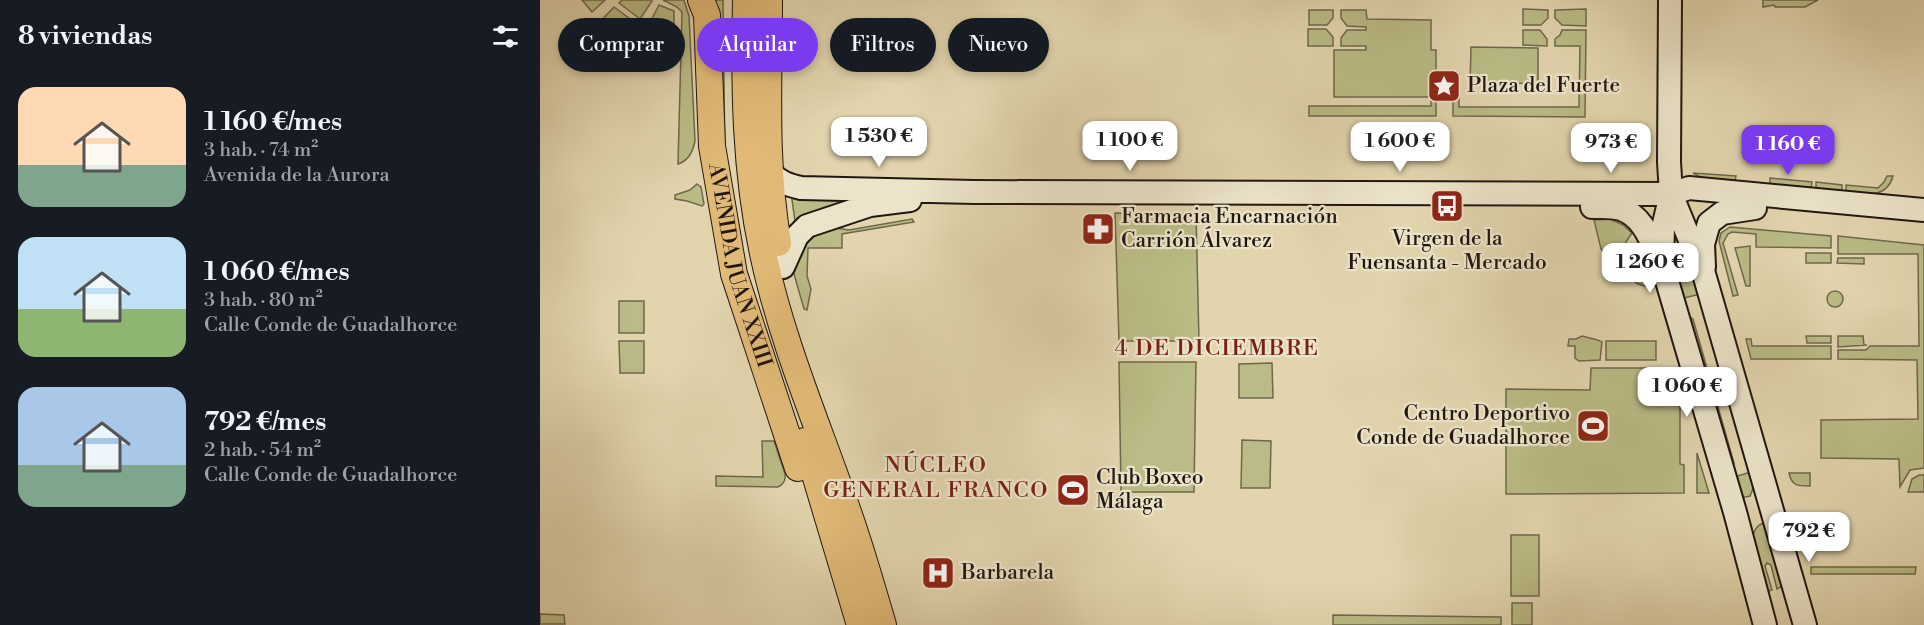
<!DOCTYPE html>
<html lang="es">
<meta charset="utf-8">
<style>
body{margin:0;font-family:"Libre Bodoni",serif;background:#20242c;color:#f1f3f6;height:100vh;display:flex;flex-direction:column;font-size:22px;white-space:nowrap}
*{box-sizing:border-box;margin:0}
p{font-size:20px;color:#9ea1a6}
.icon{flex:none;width:33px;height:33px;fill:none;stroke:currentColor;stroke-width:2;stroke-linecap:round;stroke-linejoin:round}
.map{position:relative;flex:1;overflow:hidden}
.side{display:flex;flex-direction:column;background:#171b24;width:540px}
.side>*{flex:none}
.banner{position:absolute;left:18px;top:18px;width:570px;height:54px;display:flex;gap:12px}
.price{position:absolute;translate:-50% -51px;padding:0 14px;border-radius:12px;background:#fff;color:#222;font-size:20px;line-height:39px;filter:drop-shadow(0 2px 3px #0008)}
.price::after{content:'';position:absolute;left:50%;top:36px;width:18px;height:14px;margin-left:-9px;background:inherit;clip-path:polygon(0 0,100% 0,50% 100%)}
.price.current{background:#7c3aed;color:#fff}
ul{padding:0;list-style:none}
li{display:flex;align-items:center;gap:18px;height:150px;padding:0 18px}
li span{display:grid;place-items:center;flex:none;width:168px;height:120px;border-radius:18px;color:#555}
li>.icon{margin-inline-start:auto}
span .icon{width:72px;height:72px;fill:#fffc;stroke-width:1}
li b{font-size:26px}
h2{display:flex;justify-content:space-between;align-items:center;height:72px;padding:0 18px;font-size:26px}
.chip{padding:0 21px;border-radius:27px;background:#171b24;box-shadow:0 3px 9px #0003;font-size:21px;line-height:54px}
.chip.current{background:#7c3aed;color:#fff}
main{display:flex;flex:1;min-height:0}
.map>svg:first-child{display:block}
</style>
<main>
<section class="side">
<h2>8 viviendas<svg class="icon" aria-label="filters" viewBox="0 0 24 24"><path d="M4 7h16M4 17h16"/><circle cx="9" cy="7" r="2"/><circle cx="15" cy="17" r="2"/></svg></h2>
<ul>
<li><span style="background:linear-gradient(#ffd9b3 65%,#7fa58c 0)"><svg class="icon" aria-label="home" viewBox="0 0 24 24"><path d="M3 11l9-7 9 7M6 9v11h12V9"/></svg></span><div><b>1 160 €/mes</b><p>3 hab. · 74 m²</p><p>Avenida de la Aurora</p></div></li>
<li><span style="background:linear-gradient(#bfe0f5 60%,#8fb573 0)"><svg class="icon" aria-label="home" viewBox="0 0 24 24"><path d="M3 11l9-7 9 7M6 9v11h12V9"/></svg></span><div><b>1 060 €/mes</b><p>3 hab. · 80 m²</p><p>Calle Conde de Guadalhorce</p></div></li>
<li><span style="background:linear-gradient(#a9c7e8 65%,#7fa58c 0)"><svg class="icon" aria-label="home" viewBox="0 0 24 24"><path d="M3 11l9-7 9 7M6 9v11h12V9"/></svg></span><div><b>792 €/mes</b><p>2 hab. · 54 m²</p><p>Calle Conde de Guadalhorce</p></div></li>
</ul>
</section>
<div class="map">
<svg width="1384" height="625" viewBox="0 0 1384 625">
<rect width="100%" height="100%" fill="#e2d5ae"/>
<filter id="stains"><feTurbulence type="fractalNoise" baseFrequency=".00333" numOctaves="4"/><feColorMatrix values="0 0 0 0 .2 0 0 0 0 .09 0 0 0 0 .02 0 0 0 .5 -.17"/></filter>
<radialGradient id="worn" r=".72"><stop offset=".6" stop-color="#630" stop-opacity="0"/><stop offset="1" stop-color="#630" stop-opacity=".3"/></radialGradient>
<path fill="#babb86" stroke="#6e684c" stroke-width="1.5" d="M 42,0 L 65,0 L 52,12 Z
M 82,0 L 111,0 L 112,1 L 100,19 L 79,3 Z
M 123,0 L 144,0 L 149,16 L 155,141 C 153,151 148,161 138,164 L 142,12 L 137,7 Z
M 172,0 L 183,0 L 185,166 Z
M 1223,0 L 1278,0 L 1265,7 L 1235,7 L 1234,5 L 1223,7 Z
M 119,5 L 134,11 L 134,34 L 109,24 Z
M 74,7 L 97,24 L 87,41 L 61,21 Z
M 983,9 L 1008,10 L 1008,18 L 1001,25 L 983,25 Z
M 1046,9 L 1046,26 L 1022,25 L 1015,18 L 1015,10 Z
M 769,10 L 793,10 L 793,18 L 787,25 L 769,25 Z
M 801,10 L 826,10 L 827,19 L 891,20 L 891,50 L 896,50 L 896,116 L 769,116 L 769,106 L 891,106 L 891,97 L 794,97 L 794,50 L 826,50 L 826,46 L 801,46 L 801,38 L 807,30 L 826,30 L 826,27 L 807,26 L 801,18 Z
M 106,29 L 133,40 L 133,61 L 98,47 Z
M 768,29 L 786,29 L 793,37 L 793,46 L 768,46 Z
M 983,30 L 1000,30 L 1007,39 L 1007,46 L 983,45 Z
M 1022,30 L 1046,30 L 1045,117 L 913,116 L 913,74 L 919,74 L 919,107 L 1039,107 L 1040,46 L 1015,46 L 1015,39 L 1020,35 Z
M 931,47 L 998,48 L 998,83 L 930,84 Z
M 1153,173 L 1196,176 L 1195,181 L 1162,178 Z
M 1347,176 L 1353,176 C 1347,199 1325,194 1306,192 L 1306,185 L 1338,188 L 1344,182 Z
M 1230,178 L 1272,182 L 1271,189 L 1230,185 Z
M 1276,182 L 1302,185 L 1302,192 L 1276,189 Z
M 157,184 L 161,187 L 164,204 L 162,206 L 147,201 L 135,199 L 135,195 L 150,190 Z
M 251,192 L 352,193 L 256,229 Z
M 575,213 L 656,214 L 659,341 L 579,341 Z
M 372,219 L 374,222 L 302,234 L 302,248 L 268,248 L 267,276 L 271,289 L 267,310 L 264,309 L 254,274 L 260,251 L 270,239 L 281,232 L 296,228 L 309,230 Z
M 1070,219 L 1083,225 L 1092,233 L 1071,264 L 1061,249 L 1054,220 Z
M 1136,225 L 1164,293 L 1140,299 C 1133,273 1127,252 1136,225 Z
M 1190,227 L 1291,236 L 1291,248 L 1216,247 L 1216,234 L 1192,232 L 1188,234 L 1183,243 L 1198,295 L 1193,296 L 1179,241 L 1181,233 Z
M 1298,236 L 1384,245 L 1384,468 L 1370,470 L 1360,487 L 1359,459 L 1281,458 L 1281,420 L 1378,419 L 1377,360 L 1298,359 L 1298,350 L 1326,350 L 1330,346 L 1379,346 L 1378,254 L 1298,254 Z
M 1210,246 L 1210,286 L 1206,286 L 1195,248 Z
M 1099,249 L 1111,288 L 1098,284 L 1083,273 Z
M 1266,253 L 1291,253 L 1291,263 L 1266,263 Z
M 1298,258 L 1324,258 L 1324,264 L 1297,263 Z
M1287 299a8 8 0 1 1 16 0a8 8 0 1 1-16 0Z
M 79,301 L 104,301 L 104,333 L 79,333 Z
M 1165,313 L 1209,462 L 1205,460 L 1164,317 Z
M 1150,317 L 1153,319 L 1194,463 L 1193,467 L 1148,318 Z
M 1042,336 C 1048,338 1058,339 1062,342 L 1060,360 L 1039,361 L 1035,358 L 1035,346 L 1028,346 L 1029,339 L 1036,339 Z
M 1266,336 L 1291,336 L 1291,343 L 1267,343 Z
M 1298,336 L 1323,336 L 1324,345 L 1327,345 L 1298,347 Z
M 1206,339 L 1211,339 L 1212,346 L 1291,346 L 1291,359 L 1211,359 Z
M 79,341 L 104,341 L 104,373 L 80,373 Z
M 1066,341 L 1116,341 L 1116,360 L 1066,360 Z
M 579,362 L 656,362 L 654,492 L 581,492 Z
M 732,363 L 733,398 L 699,398 L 699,364 Z
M 1051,368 L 1133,368 L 1133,390 L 1140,391 L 1140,464 L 1144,465 L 1144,493 L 966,494 L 966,389 L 1050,390 Z
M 702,440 L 731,441 L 730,488 L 701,488 Z
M 222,441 L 234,441 L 245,474 C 246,480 244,484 238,487 L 176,486 L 176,476 L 223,477 Z
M 1157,453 L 1169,493 L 1157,493 Z
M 1214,471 L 1214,486 L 1210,496 L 1201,498 L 1191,478 Z
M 1249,473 L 1270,473 L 1270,486 C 1257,486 1252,486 1249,473 Z
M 1379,475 L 1384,475 L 1384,492 L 1368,492 L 1372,479 Z
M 1224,523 L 1246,584 L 1237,589 L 1231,565 L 1227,563 L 1225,566 L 1232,590 L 1225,592 C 1220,574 1200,530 1224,523 Z
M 971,535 L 999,535 L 999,596 L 971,596 Z
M 1376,567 L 1375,574 L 1271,574 L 1271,567 Z
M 972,603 L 992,603 L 992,625 L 972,625 Z
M 0,614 L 24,615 L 25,624 L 0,624 Z
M 793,615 L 961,617 L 961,625 L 793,625 Z"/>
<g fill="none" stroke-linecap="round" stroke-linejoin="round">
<defs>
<path id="secondary" d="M 1130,0 L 1129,162 L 1131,194 L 1123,228 L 1122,264 L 1195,512 L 1225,625
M 230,172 C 239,182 248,185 261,188 L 434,192 L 1131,194 L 1149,188 L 1384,210
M 1131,194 L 1164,274 L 1265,625
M 1052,207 C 1061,207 1072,206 1081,209 C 1103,216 1111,241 1120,260
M 243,267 L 257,236 L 267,226 L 330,205 L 370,200
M 1164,267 L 1163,244 L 1169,223 L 1182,213 L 1215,208"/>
<g id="primary">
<path id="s1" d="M 161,0 L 167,15 L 172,146 L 194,274 L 258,468"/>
<path d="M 206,0 C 204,86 205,173 224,258 C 243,345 279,428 308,512 C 321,549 332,587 343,625"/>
<path d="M 229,0 C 229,81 224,164 238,243"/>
<path d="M 265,441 L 320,625"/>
</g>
</defs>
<use href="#secondary" stroke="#211611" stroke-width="26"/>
<use href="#primary" stroke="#211611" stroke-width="28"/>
<use href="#secondary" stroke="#ece4ca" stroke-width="22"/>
<use href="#primary" stroke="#e1ba77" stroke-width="26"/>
</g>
<defs>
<symbol id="sight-square" viewBox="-11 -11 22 22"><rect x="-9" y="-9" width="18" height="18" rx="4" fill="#8f2418" stroke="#ece4ca"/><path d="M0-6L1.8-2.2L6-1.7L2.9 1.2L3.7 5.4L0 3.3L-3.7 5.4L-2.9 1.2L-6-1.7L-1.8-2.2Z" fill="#fff"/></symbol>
<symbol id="bus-square" viewBox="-11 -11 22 22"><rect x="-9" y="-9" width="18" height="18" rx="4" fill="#8f2418" stroke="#ece4ca"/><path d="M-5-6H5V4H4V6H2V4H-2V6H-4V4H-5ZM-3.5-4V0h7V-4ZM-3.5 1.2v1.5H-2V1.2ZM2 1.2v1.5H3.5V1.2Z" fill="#fff"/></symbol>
<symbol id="pharmacy-square" viewBox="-11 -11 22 22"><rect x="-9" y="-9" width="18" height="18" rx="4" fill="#8f2418" stroke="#ece4ca"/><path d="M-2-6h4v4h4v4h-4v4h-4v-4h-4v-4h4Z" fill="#fff"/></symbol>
<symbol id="stadium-square" viewBox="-11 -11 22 22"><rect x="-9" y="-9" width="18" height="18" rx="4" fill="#8f2418" stroke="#ece4ca"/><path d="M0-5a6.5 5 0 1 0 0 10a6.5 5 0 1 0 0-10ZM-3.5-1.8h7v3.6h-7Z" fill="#fff"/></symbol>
<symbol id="hospital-square" viewBox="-11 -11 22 22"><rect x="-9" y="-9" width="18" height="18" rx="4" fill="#8f2418" stroke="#ece4ca"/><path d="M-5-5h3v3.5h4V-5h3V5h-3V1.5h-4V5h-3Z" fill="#fff"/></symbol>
</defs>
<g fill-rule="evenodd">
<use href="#sight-square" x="885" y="67" width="38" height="38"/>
<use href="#bus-square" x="888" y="187" width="38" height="38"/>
<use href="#pharmacy-square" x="539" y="210" width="38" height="38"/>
<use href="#stadium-square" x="1034" y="407" width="38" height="38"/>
<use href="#stadium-square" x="514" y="471" width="38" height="38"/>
<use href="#hospital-square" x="379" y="554" width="38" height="38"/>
</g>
<g text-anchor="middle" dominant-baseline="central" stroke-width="4.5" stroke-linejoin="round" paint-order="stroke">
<g font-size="21" fill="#211611" stroke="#ece4ca" text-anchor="start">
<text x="927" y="86">Plaza del Fuerte</text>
<text x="581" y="217">Farmacia Encarnación<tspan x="581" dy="24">Carrión Álvarez</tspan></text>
<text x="907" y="239" text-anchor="middle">Virgen de la<tspan x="907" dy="24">Fuensanta - Mercado</tspan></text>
<text x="1030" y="414" text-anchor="end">Centro Deportivo<tspan x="1030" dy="24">Conde de Guadalhorce</tspan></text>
<text x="556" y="478">Club Boxeo<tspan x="556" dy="24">Málaga</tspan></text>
<text x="421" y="573">Barbarela</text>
</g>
<g font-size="21" fill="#211611" stroke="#ece4ca">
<text stroke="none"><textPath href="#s1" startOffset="270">AVENIDA JUAN XXIII</textPath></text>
</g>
<g font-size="22" letter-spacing="1.5" fill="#7a1f14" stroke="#ece4ca">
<text x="677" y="348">4 DE DICIEMBRE</text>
<text x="396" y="465">NÚCLEO<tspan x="396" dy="25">GENERAL FRANCO</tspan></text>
</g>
</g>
<rect width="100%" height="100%" filter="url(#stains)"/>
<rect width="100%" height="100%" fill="url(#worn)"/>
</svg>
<b class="price" style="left:339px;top:168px">1 530 €</b>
<b class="price" style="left:590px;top:172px">1 100 €</b>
<b class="price" style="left:860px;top:173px">1 600 €</b>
<b class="price" style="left:1071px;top:174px">973 €</b>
<b class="price current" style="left:1248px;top:176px">1 160 €</b>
<b class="price" style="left:1110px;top:294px">1 260 €</b>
<b class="price" style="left:1147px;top:418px">1 060 €</b>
<b class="price" style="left:1269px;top:563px">792 €</b>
<div class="banner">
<a class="chip">Comprar</a>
<a class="chip current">Alquilar</a>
<a class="chip">Filtros</a>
<a class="chip">Nuevo</a>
</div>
</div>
</main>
